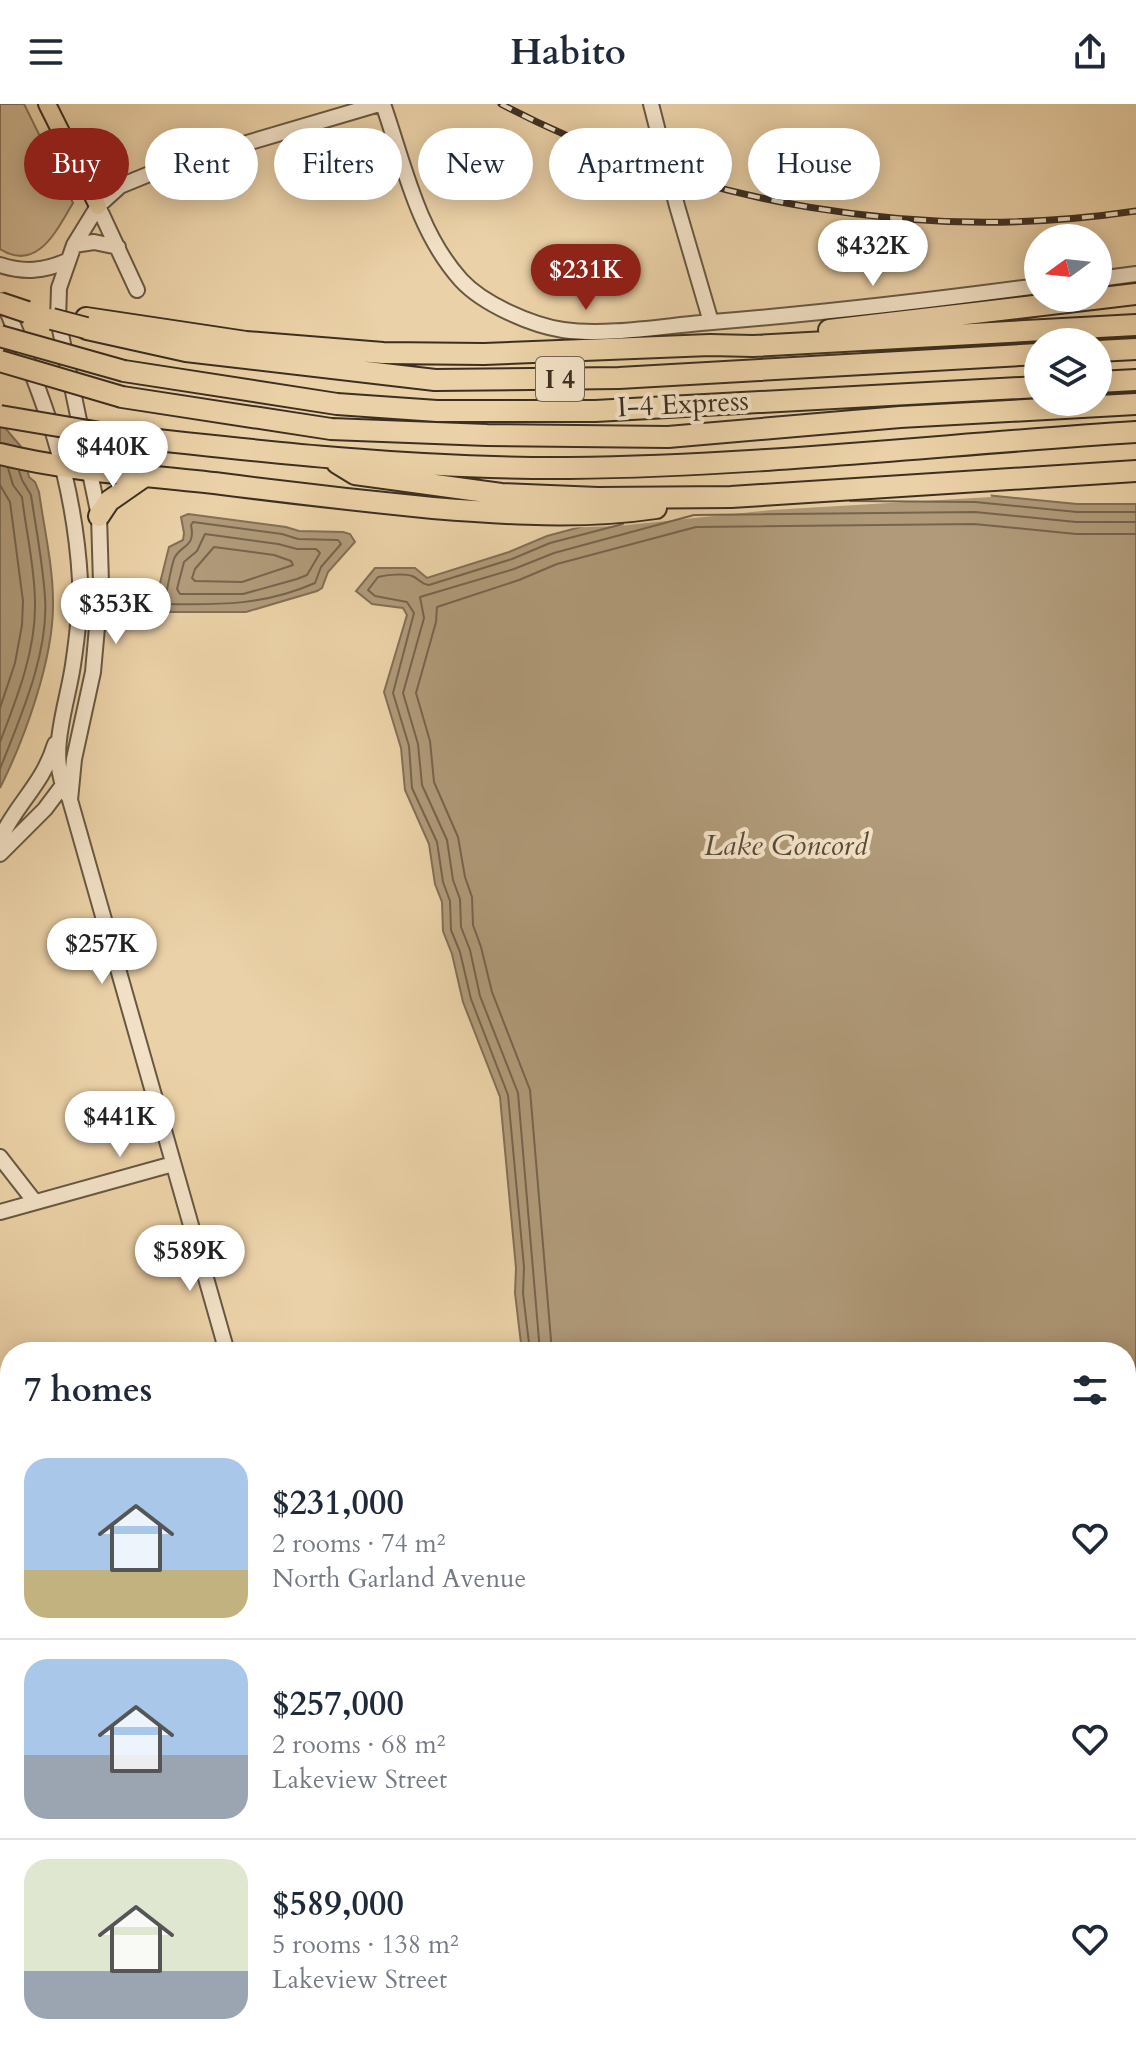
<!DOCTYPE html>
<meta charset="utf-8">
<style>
body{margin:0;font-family:Cardo,serif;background:#f2f2f3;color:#1f2937;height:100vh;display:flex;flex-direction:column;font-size:30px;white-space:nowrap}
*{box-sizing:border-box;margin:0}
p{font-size:26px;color:#747a83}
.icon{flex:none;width:44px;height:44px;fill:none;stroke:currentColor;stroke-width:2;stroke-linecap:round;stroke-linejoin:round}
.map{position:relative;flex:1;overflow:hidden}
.details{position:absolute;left:0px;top:1238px;width:1136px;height:714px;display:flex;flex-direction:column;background:#fff;border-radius:32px 32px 0 0;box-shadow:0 4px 20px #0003}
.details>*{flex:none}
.top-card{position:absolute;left:24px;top:24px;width:1088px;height:72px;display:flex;gap:16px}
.needle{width:52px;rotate:255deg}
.buttons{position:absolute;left:1024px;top:120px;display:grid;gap:16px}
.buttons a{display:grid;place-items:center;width:88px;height:88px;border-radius:50%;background:#fff;box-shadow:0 4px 20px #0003;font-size:40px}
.price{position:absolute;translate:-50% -68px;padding:0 18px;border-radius:28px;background:#fff;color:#222;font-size:26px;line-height:52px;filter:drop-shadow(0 2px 4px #0008)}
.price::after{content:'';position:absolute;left:50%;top:48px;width:24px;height:18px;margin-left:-12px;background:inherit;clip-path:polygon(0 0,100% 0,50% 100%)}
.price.current{background:#8f2418;color:#fff}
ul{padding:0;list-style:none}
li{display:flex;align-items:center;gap:24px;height:200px;padding:0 24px}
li+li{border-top:2px solid #e0e1e3}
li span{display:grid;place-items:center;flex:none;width:224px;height:160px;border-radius:24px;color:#555}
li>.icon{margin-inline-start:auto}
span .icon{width:96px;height:96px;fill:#fffc;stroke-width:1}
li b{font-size:34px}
h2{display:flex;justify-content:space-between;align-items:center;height:96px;padding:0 24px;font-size:34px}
.chip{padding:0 28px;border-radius:36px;background:#fff;box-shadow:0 4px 20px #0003;font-size:28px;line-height:72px}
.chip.current{background:#8f2418;color:#fff}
header{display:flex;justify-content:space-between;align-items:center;height:104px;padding:0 24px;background:#fff;font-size:36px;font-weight:800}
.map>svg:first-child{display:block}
</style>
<header><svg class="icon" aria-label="menu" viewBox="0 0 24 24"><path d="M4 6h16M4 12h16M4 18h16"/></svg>Habito<svg class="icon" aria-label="share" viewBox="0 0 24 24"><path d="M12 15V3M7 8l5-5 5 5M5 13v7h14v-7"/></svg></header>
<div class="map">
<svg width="1136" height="1951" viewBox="0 0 1136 1951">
<rect width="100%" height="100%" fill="#ebd1a7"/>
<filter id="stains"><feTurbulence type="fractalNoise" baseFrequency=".0025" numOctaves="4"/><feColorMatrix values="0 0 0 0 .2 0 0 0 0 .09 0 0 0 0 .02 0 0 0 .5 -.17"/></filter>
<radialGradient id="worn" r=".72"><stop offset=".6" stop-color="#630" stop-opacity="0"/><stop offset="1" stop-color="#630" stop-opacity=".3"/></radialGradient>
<path fill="#cdb590" stroke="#847258" stroke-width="2" d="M 0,0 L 24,0 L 73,99 C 57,125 38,169 0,145 Z"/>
<path fill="#b09a79" stroke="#826f56" stroke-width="2" d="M 0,318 L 23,345 L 29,373 L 35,378 L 39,388 C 44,424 53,462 53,498 C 54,554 25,634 0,684 Z
M 976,390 L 1077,400 L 1136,400 L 1136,1476 L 1126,1482 L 1126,1248 L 522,1248 L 515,1189 L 516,1164 L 500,993 L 463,898 L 452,850 L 443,827 L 442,798 L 435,780 L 429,740 L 405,686 L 401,644 L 384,588 L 407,511 L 403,504 L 372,500 L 356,487 L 375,464 L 415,464 L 427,474 L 509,448 L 547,432 L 692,393 Z
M 188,410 L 286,423 L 299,427 L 343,428 L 350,430 L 355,438 L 328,468 L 322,484 L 317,487 L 246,508 L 165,508 L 156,498 L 157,491 L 169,443 L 183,436 L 184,429 L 181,413 Z
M 372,1942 L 772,1942 L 772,1951 L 367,1951 Z"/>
<path fill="#ebd1a7" d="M 976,386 L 990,387 L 991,393 L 771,406 L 619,422 L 561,424 L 691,389 Z"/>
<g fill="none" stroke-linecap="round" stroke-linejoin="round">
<path stroke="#76644d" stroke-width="2" d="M 0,381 L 10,398 L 23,497 L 22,521 L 15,559 L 0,604
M 850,397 L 975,398 L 1077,408 L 1136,408
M 193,418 L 282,430 L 298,435 L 338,436 L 341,440 L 321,463 L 315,479 C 265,501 221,501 167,500 L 165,495 C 168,482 170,468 174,455 C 180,440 196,445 191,421 Z
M 205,430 L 278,440 L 297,445 L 316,445 L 320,449 L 307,471 L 297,475 L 243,490 L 180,490 L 177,485 L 184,458 L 197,447 Z
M 214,443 L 274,451 L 291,457 L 293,461 L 242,478 L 195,477 L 192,474 L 195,465 Z
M 0,638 C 17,594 36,546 35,499 C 35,464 26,427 22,393 L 13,381 L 8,364
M 0,665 C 20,614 49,549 45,494 C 43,460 36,425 31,391 L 22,376 L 19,367
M 530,1248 L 523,1189 L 524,1163 L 508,991 L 471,895 L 460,848 L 451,826 L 450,797 L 443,778 L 437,738 L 412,684 L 409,642 L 393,589 L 414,509 L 407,498 L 375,492 L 368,486 L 378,473 C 387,471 404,469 412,472 C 420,475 420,480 429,481 L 512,455 L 550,439 L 623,420
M 540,1248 L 518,989 L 480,892 L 470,846 L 461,823 L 460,795 L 453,776 L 447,736 L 422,681 L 418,640 L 403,589 L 424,514 L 420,493 L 514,465 L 554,449 L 694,411 L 975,408 L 1076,418 L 1136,418
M 552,1248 L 530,986 L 492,888 L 481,843 L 473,821 L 472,793 L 465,773 L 458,733 L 434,678 L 430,637 L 416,589 L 436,518 L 437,503 L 519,476 L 557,460 L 696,423 L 974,420 L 1076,430 L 1136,430"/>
<defs>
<path id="minor" d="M 383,0 C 404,60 417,127 461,176 C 483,200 531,221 563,226 C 605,232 658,223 701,219 C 814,210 926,197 1038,182
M 651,0 L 677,102 L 711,218
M 98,102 L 137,186
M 74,141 L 94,138 L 118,143
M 0,161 C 24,169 44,167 67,157
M 1098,175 L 1136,170
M 3,197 C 43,293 74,370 80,476 C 81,504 77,534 73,561 C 67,603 46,652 68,692
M 0,735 C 17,699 43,680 55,640
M 0,750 L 45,705 L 66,677
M 0,1053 L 35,1098
M 0,1108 L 173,1060
M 227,1248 L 70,696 L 74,655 L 93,568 L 101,479 L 99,412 L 58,216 L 59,184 L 74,141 L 98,102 L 120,82 L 169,62 L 379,0
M 0,1310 L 10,1308
M 0,1483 L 10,1480
M 1126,1524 L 1136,1518
M 0,1604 L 10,1601
M 0,1802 L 10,1799
M 319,1942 L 321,1951
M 1100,1942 L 1103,1951
M 153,1951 L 186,1942
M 810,1951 L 810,1942
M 1022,1951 L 1024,1942"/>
<path id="major" d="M 47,0 L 98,102"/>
<path id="highway" d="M 86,214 L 246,238 L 383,249 L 484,250 L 710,241 L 753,242 L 1136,221
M 87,225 L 186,247 L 435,276 L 619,274 L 1038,250
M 829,226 L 1136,190
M 1098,247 L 1136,245
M 124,267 L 337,300 L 437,307 L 595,307 L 1038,283
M 1098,278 L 1136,276
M 122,293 L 331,325 L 487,331 L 668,333 L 900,313 L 1136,300
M 112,331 C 264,348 416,365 569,364 C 758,362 948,340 1136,328
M 0,350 C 72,368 148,371 222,380 C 292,389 362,397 433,404 C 508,410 581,415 656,404
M 337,359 L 355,370 L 501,390 L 598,394 L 731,393 L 1136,367
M 99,412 L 109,397 L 145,372"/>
</defs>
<use href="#minor" stroke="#685842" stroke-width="18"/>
<use href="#major" stroke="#3c2f21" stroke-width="20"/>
<use href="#highway" stroke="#3c2f21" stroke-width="24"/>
<use href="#minor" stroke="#f2e1c6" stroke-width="14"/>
<use href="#major" stroke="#ebd1a7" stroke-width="16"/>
<use href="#highway" stroke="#ebd1a7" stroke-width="20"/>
<defs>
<path id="rail" d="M 501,0 C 693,101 922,139 1136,107"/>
</defs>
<use href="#rail" stroke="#3c2f21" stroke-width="7"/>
<use href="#rail" stroke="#f2e1c6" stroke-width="4" stroke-dasharray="12" stroke-linecap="butt"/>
<defs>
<path id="highway-bridge" d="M 0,199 L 27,208
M 52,215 L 86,224
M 0,232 L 124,267
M 0,257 L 122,293
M 0,312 L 112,331"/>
</defs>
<use href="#highway-bridge" stroke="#3c2f21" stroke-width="24" stroke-linecap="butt"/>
<use href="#highway-bridge" stroke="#ebd1a7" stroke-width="20"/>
</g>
<g text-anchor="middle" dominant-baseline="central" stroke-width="8" stroke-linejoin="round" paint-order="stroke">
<rect fill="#f2e1c6" stroke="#736452" stroke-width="2" x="536" y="253" width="48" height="44" rx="6"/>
<g font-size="26" font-weight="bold" fill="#3c2f21">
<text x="560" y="275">I 4</text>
</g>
<g font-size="28" fill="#3c2f21" stroke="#f2e1c6">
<text transform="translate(683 300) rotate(-3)">I-4 Express</text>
</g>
<g font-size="30" font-style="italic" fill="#594a37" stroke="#f2e1c6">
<text x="786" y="741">Lake Concord</text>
</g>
</g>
<rect width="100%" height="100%" filter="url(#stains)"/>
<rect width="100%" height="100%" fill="url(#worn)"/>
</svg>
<div class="buttons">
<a><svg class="needle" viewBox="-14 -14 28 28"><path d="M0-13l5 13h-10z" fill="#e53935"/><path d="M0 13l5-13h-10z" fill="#747a83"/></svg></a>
<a><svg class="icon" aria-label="layers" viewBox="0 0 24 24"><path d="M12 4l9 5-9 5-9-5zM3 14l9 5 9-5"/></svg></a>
</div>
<b class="price" style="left:873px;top:184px">$432K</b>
<b class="price current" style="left:586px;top:208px">$231K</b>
<b class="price" style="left:113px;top:385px">$440K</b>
<b class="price" style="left:116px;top:542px">$353K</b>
<b class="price" style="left:102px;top:882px">$257K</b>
<b class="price" style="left:120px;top:1055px">$441K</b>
<b class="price" style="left:190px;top:1189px">$589K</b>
<div class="top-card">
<a class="chip current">Buy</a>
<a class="chip">Rent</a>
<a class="chip">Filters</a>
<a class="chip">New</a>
<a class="chip">Apartment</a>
<a class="chip">House</a>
</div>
<section class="details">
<h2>7 homes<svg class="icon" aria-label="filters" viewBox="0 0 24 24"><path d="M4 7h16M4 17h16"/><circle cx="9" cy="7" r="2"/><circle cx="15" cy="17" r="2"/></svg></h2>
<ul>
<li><span style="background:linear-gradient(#a9c7e8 70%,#c2b280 0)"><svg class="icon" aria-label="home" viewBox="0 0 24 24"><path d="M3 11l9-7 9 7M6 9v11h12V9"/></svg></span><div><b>$231,000</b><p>2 rooms · 74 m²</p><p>North Garland Avenue</p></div><svg class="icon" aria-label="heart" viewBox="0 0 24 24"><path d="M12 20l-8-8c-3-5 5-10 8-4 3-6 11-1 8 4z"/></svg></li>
<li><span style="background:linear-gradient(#a9c7e8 60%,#9aa5b1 0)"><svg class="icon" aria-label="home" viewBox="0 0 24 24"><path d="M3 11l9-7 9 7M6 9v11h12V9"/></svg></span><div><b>$257,000</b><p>2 rooms · 68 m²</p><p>Lakeview Street</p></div><svg class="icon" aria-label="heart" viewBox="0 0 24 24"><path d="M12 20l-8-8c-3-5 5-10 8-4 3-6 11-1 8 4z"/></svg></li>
<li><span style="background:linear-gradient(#dfe7d0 70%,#9aa5b1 0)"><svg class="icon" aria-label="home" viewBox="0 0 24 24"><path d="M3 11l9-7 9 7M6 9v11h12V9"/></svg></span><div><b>$589,000</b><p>5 rooms · 138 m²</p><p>Lakeview Street</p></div><svg class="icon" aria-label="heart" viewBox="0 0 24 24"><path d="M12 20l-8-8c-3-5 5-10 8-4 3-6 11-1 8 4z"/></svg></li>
</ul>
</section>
</div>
